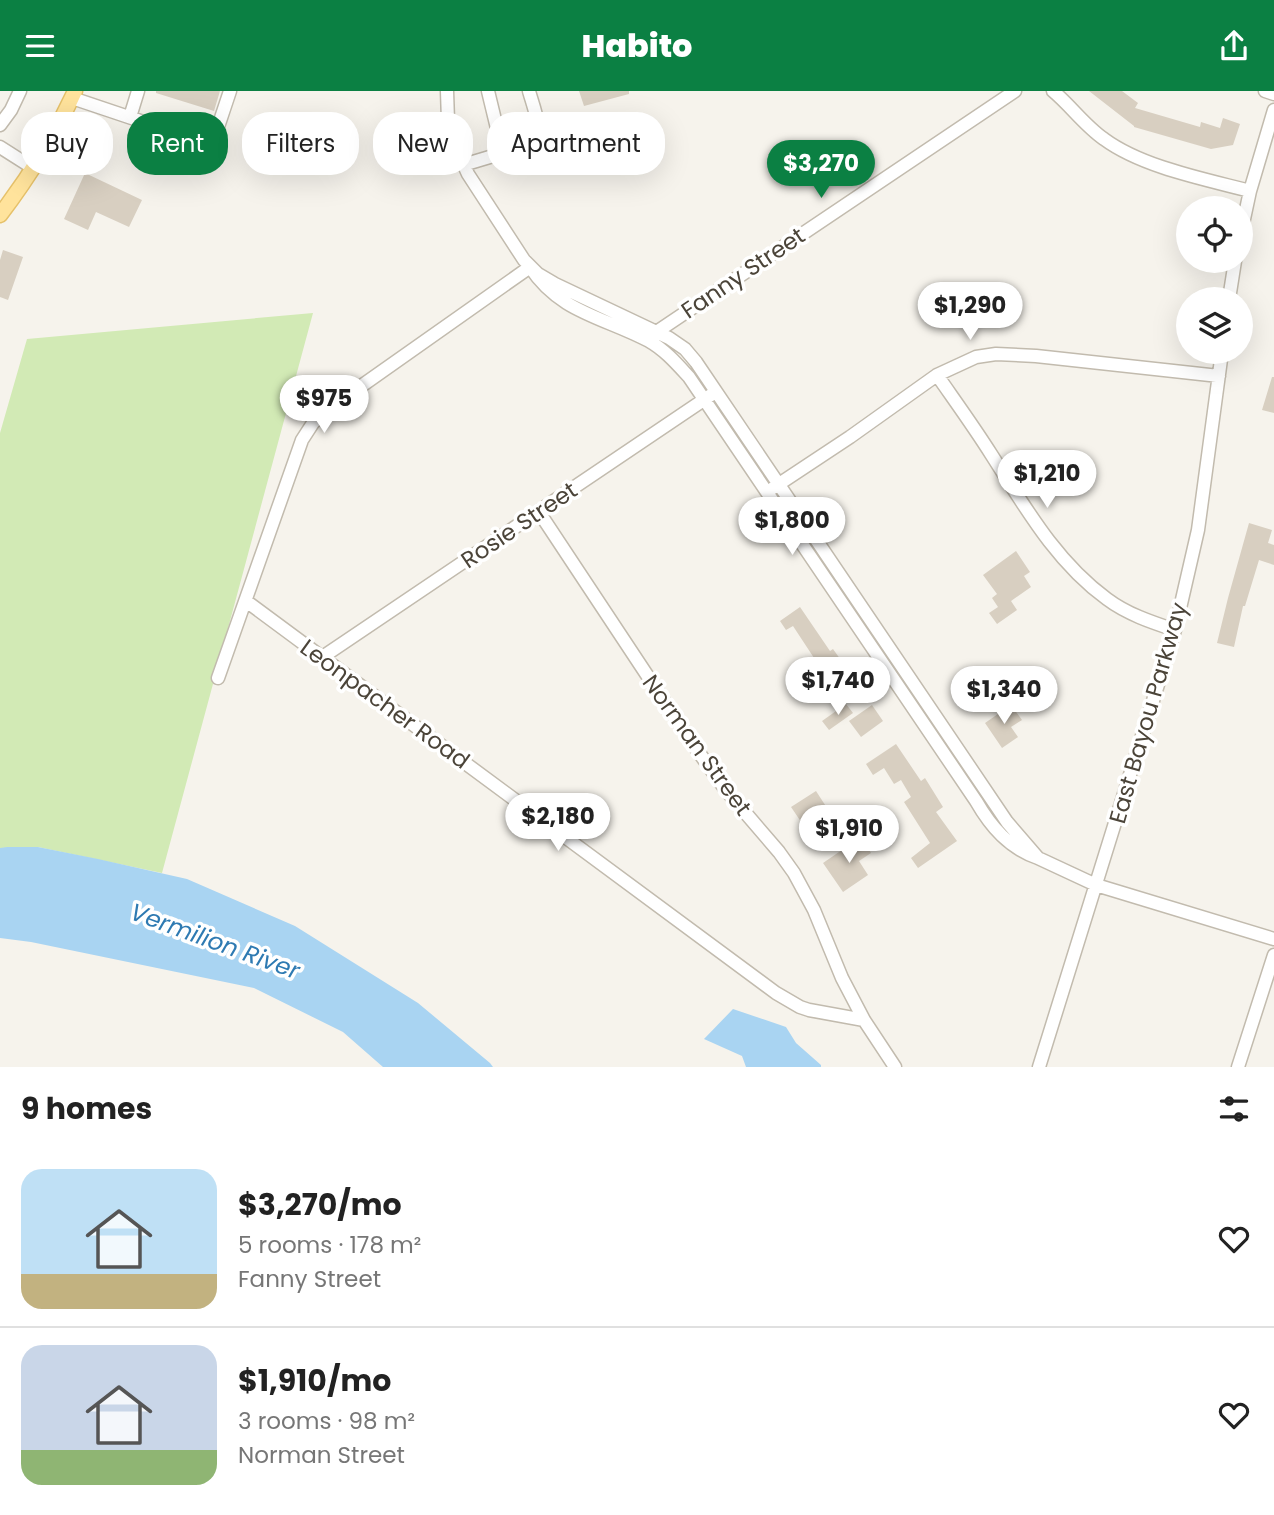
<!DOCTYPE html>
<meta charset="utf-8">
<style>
body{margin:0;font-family:Poppins,sans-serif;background:#f6f6f6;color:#222;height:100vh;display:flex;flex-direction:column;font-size:26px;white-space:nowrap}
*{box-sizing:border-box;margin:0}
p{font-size:23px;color:#767676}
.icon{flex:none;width:38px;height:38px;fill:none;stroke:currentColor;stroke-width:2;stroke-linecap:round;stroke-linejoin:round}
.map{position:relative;height:976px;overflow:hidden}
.sheet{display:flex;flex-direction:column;background:#fff;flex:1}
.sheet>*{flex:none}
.guide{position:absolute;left:21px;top:21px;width:700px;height:63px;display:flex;gap:14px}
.buttons{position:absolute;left:1176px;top:105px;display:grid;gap:14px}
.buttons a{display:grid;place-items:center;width:77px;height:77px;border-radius:50%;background:#fff;box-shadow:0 7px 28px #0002;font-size:35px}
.price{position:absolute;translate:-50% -60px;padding:0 16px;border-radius:24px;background:#fff;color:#222;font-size:23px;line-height:46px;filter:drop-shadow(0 2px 4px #0008)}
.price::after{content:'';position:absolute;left:50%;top:42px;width:21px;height:16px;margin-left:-10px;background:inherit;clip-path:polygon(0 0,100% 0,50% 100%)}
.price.selected{background:#0b8043;color:#fff}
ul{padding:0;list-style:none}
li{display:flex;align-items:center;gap:21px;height:175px;padding:0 21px}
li+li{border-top:2px solid #e0e0e0}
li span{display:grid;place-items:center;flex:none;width:196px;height:140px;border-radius:21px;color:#555}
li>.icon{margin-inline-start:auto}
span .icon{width:84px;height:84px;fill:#fffc;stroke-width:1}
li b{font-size:30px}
h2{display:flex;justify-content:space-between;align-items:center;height:84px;padding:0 21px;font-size:30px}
.tag{padding:0 24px;border-radius:28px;background:#fff;box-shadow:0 7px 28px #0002;font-size:24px;line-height:63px}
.tag.selected{background:#0b8043;color:#fff}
header{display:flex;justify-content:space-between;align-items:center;height:91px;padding:0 21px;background:#0b8043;color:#fff;font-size:32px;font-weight:800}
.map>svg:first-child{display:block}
</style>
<header><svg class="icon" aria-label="menu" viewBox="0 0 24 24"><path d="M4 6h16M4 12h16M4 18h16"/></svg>Habito<svg class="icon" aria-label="share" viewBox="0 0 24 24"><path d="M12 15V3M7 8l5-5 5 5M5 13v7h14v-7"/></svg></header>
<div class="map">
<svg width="1274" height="976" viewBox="0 0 1274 976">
<rect width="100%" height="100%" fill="#f6f3ec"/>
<path fill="#d2eab5" d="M 313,222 L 162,782 L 38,756 L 0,757 L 0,342 L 27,248 Z"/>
<path fill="#a9d4f2" d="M 7,756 L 38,756 L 98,768 L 187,788 L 295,835 L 418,912 L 490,972 L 493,976 L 383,976 L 343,941 L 254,897 L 31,851 L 0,847 L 0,757 Z
M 733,918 L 786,936 L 796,952 L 821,974 L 821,976 L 746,976 L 742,965 L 704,948 Z"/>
<path fill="#d8cfc1" d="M 156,0 L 220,0 L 214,20 L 156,2 Z
M 579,0 L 629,0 L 629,3 L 584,15 Z
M 1089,0 L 1122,0 L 1138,12 L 1135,17 L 1200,36 L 1201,31 L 1220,37 L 1223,27 L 1240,33 L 1233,54 L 1211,58 L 1134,36 L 1134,35 Z
M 85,82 L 142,109 L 129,136 L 96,121 L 88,139 L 64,128 Z
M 3,159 L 23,166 L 8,209 L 0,206 L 0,169 Z
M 1272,286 L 1274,286 L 1274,322 L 1262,319 Z
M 1249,432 L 1272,439 L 1268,452 L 1274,454 L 1274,474 L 1259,469 L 1245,515 L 1243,515 L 1234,556 L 1217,552 L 1228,507 Z
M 1016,460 L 1030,481 L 1024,485 L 1031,496 L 1011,510 L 1017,519 L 997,533 L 989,522 L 998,516 L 992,507 L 997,503 L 983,484 Z
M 800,516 L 830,560 L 833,558 L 853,586 L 831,601 L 811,573 L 816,570 L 793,535 L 786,539 L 780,530 Z
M 846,613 L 853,622 L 829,639 L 822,630 Z
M 872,614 L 883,630 L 861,646 L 849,630 Z
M 1011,614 L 1022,629 L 1011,636 L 1018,646 L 1002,657 L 985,632 Z
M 896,653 L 921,690 L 925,687 L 943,716 L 936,721 L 957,750 L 918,777 L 911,767 L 930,752 L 904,711 L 911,706 L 901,689 L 894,693 L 884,677 L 873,684 L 866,673 Z
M 816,700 L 840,737 L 816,753 L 791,716 Z
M 861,746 L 871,762 L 859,770 L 868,784 L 843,801 L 823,772 Z"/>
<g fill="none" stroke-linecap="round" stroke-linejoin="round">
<defs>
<path id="minor" d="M 447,0 L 448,30 L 452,48 L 468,83 L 524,169 L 538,183 L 555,193 L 669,247 L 685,258 L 696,271 L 1007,731 L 1038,767 L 1096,794 L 1274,848
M 1053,0 C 1071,15 1085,35 1104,48 C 1142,76 1204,88 1250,100
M 1265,0 L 1274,3
M 72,7 L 212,54 L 230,0
M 130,26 L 138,0
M 0,34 L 11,19 L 20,0
M 0,56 L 33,77
M 503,62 C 512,60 524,59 532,55 C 547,48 532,12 529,0
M 463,74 L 503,62 L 488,0
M 1241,142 L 1250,100 L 1274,19
M 1229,208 L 1235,170
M 652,244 L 1015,0
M 937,284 C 955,310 974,336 991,363 C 1025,416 1056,471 1107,508 C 1127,523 1151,531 1175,539
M 773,397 L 850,346 L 937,284 L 976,266 L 996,263 L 1036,265 L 1219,285
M 539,421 L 690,649 L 725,698 L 779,761 L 794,782 L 814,819 L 842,887 L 864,929
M 246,510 L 776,902 L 800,916 L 809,919 L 864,929 L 895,976
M 321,567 L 711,304
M 218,587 L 302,349 L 313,332 L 323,322 L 530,176 C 560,222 604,226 649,250 C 665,259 677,273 689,286 L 976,710 C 991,736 1009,757 1038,767
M 1039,976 L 1175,539 L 1198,439 L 1222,261
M 1238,976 L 1274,864"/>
<path id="major" d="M 0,124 C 29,86 55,44 75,0"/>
</defs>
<use href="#minor" stroke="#c2bbae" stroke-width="15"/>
<use href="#major" stroke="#e6c16a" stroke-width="17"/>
<use href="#minor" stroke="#fff" stroke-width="12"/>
<use href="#major" stroke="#ffe39c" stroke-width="14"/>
</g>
<g text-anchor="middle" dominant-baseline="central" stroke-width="7" stroke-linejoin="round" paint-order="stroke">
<g font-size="23" fill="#4b4439" stroke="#fff">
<text transform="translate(743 182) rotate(-34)">Fanny Street</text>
<text transform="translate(519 434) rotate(-34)">Rosie Street</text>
<text transform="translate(385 613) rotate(36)">Leonpacher Road</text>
<text transform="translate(1148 622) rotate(-74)">East Bayou Parkway</text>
<text transform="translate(697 654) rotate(54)">Norman Street</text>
</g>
<g font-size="24" font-style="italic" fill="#2e7ab2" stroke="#fff">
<text transform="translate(215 850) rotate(20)">Vermilion River</text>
</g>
</g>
</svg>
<div class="buttons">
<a><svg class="icon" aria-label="locate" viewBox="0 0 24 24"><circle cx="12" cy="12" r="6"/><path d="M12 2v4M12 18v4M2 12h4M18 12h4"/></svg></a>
<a><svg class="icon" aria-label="layers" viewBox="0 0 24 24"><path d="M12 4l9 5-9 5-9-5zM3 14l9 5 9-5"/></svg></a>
</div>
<b class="price selected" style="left:821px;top:109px">$3,270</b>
<b class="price" style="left:970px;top:251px">$1,290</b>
<b class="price" style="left:324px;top:344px">$975</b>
<b class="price" style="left:1047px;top:419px">$1,210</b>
<b class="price" style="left:792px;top:466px">$1,800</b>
<b class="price" style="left:838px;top:626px">$1,740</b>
<b class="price" style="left:1004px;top:635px">$1,340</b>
<b class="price" style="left:558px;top:762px">$2,180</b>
<b class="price" style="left:849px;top:774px">$1,910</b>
<div class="guide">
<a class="tag">Buy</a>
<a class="tag selected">Rent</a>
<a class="tag">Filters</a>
<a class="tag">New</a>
<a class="tag">Apartment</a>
</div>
</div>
<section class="sheet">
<h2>9 homes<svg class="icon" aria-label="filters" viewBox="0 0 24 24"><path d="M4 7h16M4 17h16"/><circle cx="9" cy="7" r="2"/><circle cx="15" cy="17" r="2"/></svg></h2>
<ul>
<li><span style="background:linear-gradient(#bfe0f5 75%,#c2b280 0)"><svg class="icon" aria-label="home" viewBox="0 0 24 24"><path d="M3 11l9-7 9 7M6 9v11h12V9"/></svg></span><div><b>$3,270/mo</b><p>5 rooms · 178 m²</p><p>Fanny Street</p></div><svg class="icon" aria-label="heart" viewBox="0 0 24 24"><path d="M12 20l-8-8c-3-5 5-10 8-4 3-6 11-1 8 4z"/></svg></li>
<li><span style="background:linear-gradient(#c9d6e8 75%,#8fb573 0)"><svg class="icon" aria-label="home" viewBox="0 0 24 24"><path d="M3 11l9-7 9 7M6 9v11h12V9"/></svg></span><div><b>$1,910/mo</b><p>3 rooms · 98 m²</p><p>Norman Street</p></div><svg class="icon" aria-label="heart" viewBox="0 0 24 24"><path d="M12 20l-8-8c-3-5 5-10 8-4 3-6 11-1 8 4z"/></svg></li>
</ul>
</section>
